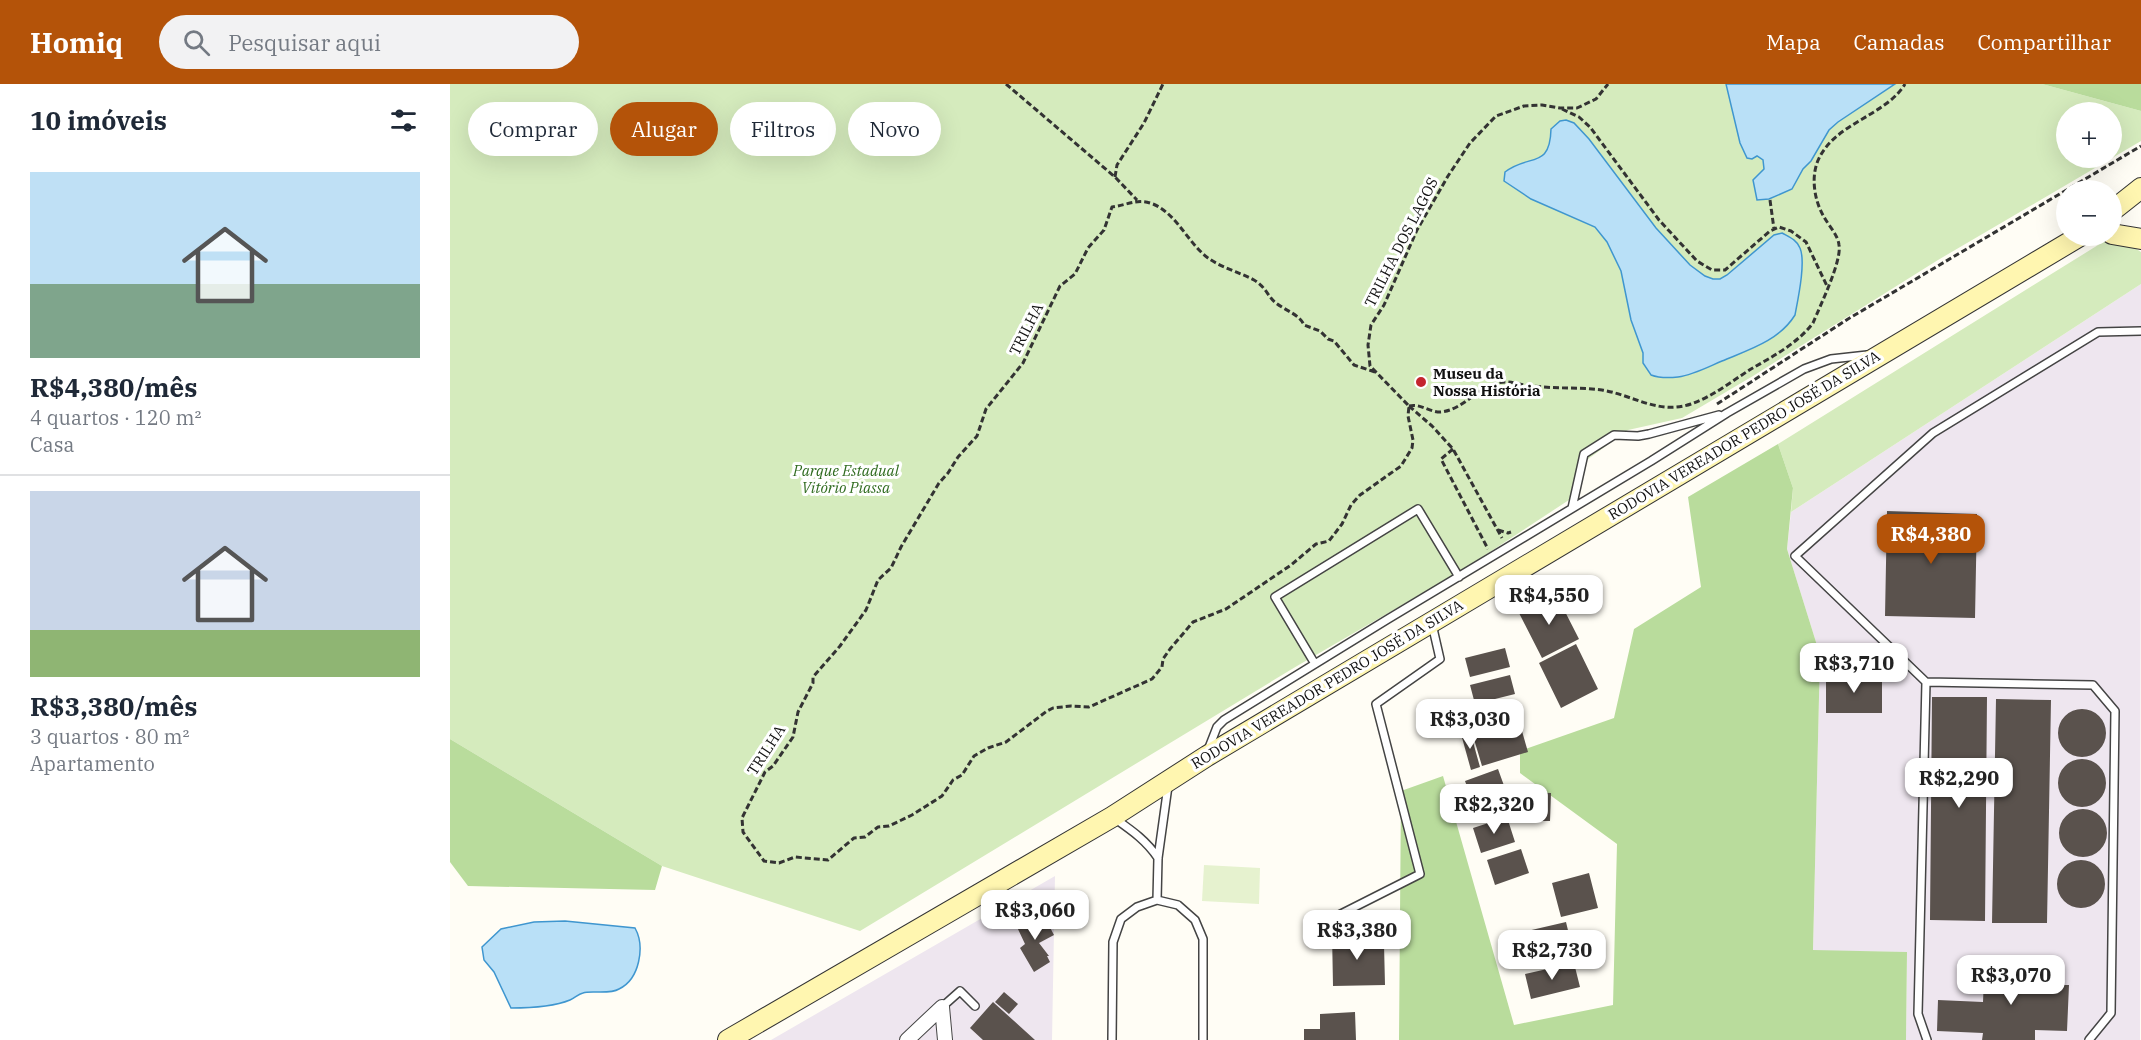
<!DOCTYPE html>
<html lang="pt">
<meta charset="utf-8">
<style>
body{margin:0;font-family:"IBM Plex Serif",serif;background:#f2f2f3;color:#1f2937;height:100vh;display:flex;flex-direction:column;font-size:22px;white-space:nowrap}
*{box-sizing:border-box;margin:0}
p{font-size:20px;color:#747a83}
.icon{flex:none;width:33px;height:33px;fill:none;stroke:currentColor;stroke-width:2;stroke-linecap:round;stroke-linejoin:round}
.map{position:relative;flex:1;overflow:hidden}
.drawer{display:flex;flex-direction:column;background:#fff;width:450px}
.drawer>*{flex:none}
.guide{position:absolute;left:18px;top:18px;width:570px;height:54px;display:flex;gap:12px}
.tools{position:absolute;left:1606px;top:18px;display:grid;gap:12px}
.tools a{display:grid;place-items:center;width:66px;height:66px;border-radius:50%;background:#fff;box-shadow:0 6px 24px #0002;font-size:30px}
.price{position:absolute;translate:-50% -51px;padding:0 14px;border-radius:12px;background:#fff;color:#222;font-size:20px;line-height:39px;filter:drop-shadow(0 2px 3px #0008)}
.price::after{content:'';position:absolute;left:50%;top:36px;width:18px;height:14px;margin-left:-9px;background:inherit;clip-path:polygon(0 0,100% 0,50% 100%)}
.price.current{background:#b45309;color:#fff}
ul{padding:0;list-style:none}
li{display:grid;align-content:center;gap:12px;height:318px;padding:0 30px}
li+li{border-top:2px solid #e0e1e3}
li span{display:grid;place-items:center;height:186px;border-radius:0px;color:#555}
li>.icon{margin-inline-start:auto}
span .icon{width:108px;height:108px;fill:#fffc;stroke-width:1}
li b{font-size:26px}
h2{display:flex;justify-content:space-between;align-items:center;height:72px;padding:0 30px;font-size:26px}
.pill{padding:0 21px;border-radius:27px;background:#fff;box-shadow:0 6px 24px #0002;font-size:21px;line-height:54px}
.pill.current{background:#b45309;color:#fff}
header{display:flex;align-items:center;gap:36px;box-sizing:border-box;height:84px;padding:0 30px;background:#b45309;color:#fff}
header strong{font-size:28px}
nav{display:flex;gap:33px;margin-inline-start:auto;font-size:21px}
.search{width:420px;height:54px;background:#f2f2f3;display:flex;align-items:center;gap:15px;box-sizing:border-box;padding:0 21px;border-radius:33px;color:#747a83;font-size:22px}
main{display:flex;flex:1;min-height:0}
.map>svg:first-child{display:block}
</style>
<header>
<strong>Homiq</strong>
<div class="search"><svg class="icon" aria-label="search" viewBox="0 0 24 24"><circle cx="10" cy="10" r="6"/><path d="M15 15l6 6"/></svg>Pesquisar aqui</div>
<nav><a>Mapa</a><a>Camadas</a><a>Compartilhar</a></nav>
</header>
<main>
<section class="drawer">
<h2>10 imóveis<svg class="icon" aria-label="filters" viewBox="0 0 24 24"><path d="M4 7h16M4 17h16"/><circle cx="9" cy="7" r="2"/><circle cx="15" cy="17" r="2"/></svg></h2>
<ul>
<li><span style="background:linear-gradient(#bfe0f5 60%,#7fa58c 0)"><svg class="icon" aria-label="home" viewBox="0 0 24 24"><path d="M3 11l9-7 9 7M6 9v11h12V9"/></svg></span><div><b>R$4,380/mês</b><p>4 quartos · 120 m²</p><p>Casa</p></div></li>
<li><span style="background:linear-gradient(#c9d6e8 75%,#8fb573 0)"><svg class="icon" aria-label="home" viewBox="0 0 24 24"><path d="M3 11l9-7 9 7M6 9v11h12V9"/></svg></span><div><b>R$3,380/mês</b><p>3 quartos · 80 m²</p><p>Apartamento</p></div></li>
</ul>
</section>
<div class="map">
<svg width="1691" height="956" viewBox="0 0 1691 956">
<rect width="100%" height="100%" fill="#fffdf5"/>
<path fill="#eee6ef" d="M 1691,200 L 1690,956 L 1456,956 L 1457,868 L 1363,867 L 1370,571 L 1337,465 L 1341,428 Z
M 605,792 L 602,956 L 321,956 Z"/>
<path fill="#d5ebbd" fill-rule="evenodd" d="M 0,0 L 1592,0 L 1691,27 L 1691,57 L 1488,176 L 1303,292 L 1232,334 L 1178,346 L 1134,378 L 1128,410 L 1014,485 L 847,582 L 410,847 L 212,782 L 0,655 ZM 1617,28 L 1662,28 L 1662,74 L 1617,74 Z
M 1661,153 L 1682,162 L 1691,168 L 1691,200 L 1341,428 L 1343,404 L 1328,360 Z"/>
<path fill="#b9dc9c" d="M 1592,0 L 1691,0 L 1691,27 Z
M 1328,360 L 1343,404 L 1337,465 L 1370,571 L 1363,866 L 1457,868 L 1456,956 L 949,956 L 951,707 L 993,692 L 1064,941 L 1163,921 L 1167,760 L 1070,689 L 1070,667 L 1164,634 L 1184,545 L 1251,503 L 1238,413 Z
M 0,655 L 212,782 L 205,806 L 18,802 L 0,778 Z"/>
<path fill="#e6f2cf" d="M 754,781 L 810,784 L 809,820 L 752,817 Z"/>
<path fill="#b9e0f7" stroke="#3f96cf" stroke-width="1.5" d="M 1276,0 L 1445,0 L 1388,38 L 1379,46 L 1361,77 L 1353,85 L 1342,105 L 1319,115 L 1307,116 L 1303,96 L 1314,85 L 1313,76 L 1307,72 L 1302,75 L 1297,74 L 1290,59 Z
M 1116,36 L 1124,39 L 1139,55 L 1206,144 L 1240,181 L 1255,192 L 1263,195 L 1270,195 L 1277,191 L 1324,151 L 1332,149 C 1339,153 1347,156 1350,164 C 1356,178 1348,215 1345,231 C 1329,257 1298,266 1272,277 C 1258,283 1243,291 1228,293 C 1219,294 1209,294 1201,291 L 1193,279 L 1193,269 L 1181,236 L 1171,187 L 1157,158 L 1145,143 L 1081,115 L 1054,97 L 1055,88 C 1079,69 1100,86 1101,45 L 1110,37 Z
M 115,837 L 185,844 C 195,862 190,895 169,905 C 159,911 141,906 133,909 C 128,910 125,914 120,916 C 103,923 80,924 61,924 L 44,888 L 34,876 L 32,863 L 51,845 L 84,838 Z"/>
<path fill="#5a524d" d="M 1437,427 L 1527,430 L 1525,534 L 1435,532 Z
M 1106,510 L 1129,555 L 1092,574 L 1069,529 Z
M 1126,560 L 1148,605 L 1111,624 L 1089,579 Z
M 1055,564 L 1060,583 L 1020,593 L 1015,574 Z
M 1060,591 L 1065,610 L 1025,620 L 1020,601 Z
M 1376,592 L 1432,592 L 1432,629 L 1376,629 Z
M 1482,613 L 1537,613 L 1535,837 L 1480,836 Z
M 1546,615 L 1601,616 L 1597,839 L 1542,839 Z
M1608 649a24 24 0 1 1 48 0a24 24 0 1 1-48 0Z
M 1067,630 L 1078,668 L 1032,682 L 1021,645 Z
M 1020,647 L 1030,683 L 1021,686 L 1011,650 Z
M1608 699a24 24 0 1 1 48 0a24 24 0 1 1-48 0Z
M 1048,685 L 1061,721 L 1028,733 L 1015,697 Z
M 1061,708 L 1101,709 L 1100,737 L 1061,737 Z
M1609 749a24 24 0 1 1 48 0a24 24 0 1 1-48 0Z
M 1057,733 L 1065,758 L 1031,769 L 1023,744 Z
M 1071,765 L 1079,789 L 1045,801 L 1037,776 Z
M1607 800a24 24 0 1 1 48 0a24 24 0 1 1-48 0Z
M 1139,789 L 1148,824 L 1111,833 L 1102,799 Z
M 593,830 L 604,851 L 589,859 L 599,872 L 597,872 L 600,878 L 584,888 L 570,864 L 575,860 L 567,843 Z
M 1116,838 L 1122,863 L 1073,874 L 1068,849 Z
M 906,848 L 921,860 L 934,860 L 935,901 L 883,902 L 882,849 Z
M 1124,879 L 1130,903 L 1081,915 L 1075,890 Z
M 1551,881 L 1610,884 L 1609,901 L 1619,901 L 1617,947 L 1585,946 L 1585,956 L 1532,956 L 1533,949 L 1487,947 L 1488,916 L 1533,918 L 1534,893 L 1550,894 Z
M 554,908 L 568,920 L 559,930 L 545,918 Z
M 543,918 L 585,956 L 533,956 L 520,944 Z
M 905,928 L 906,956 L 854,956 L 854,945 L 870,945 L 870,930 Z"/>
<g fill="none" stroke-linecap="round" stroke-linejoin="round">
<defs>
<path id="service" d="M 1122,424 L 1134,370 L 1164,351 L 1188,352 L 1199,350 L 1269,331
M 865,580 L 825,513 L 968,425 L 1009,493
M 1476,598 L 1345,472 L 1483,349 L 1648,248 L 1691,247
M 758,666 L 767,643 L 774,636 L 938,535 L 1201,377 L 1277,329 L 1354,285 L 1381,275 L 1417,271
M 664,734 C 681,746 696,756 708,774
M 707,816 L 708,774 L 718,702
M 875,838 L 970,790 L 926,620 L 990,575 L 982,540
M 492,923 L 510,907 L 525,922
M 662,956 L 663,858 L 671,835 L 687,823 L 707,816 L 728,821 L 745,836 L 753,855 L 753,956
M 1477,956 L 1468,930 L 1476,598 L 1643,601 L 1665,627 L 1661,929 L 1639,956"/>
<path id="minor" d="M 457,956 L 492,923 L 495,956"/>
<path id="secondary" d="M 1662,127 L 1691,104
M 1662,150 L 1691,155
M 278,956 L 662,733 L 757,672 L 1630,152"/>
</defs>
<use href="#service" stroke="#444" stroke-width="10"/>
<use href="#minor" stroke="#444" stroke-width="16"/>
<use href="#secondary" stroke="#333" stroke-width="22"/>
<path stroke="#333" stroke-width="3" stroke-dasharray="6 3" stroke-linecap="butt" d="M 556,0 L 665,93 L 687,116
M 1112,25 L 1129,33 L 1140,43 L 1209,136 L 1247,177 L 1262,186 L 1275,186 L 1320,147 L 1329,143 L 1341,147 L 1356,158 L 1377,202
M 665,93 L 667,81 L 694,39 L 713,0
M 1320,116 L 1324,145
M 925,288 L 904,281 L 884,257 L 878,255 L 870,247 L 854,241 C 849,230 836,227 826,219 C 818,213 816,203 804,196 C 789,188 772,184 758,174 C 737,158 727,130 703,120 C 687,114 678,121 662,123 L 654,146 L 638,164 L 625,190 L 610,202 L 573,279 L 536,325 L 527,352 L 508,373 L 498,389 L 489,399 L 451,463 L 441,484 L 428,496 L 416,526 L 390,562 L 363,593 L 363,599 L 348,628 L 343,653 L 323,682 L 315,688 L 292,734 L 293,748 L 314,777 L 329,779 L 345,773 L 378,776 L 404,754 L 415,753 L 428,743 L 439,742 L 462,731 L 492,712 L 503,696 L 512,691 L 524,672 L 538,664 L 556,658 L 597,627 L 603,624 L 621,622 L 639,623 L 702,595 L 712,583 L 713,575 L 720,565 L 743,538 L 776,525 L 841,481 L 866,460 L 879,457 L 892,440 L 901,421 L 910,411 L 951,382 L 962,364 L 963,356 L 958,332 L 959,322 L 920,282 L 918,261 L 921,241 L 934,221 L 967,146 L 998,92 L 1020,59 L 1046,32 L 1074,22 L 1092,21 L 1110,24 L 1127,24 L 1146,15 L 1158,0
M 1267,320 L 1398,235 L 1691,62
M 959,322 C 970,319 979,328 990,328 C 1014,327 1030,298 1056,298 C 1065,298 1074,302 1083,302 C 1106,305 1129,303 1152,306 C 1183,311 1208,331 1241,320 C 1262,313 1282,297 1301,285 C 1322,273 1348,259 1363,239 C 1370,222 1392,177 1389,161 C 1388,151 1379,142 1374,133 C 1365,118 1361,96 1367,79 C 1382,39 1435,33 1455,0
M 959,322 L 982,342 L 1003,365 L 1052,454
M 1003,365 L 991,375 L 1038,465
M 1048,446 L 1058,449 L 1061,448"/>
<use href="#service" stroke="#fff" stroke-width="7"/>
<use href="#minor" stroke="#fff" stroke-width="14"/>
<use href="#secondary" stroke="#fff6b0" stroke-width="20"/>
</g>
<circle fill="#c4262e" stroke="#fff" stroke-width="2" cx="971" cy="298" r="6"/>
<g text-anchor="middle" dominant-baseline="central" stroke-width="6" stroke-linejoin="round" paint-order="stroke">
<g font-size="15" fill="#111" stroke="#fff">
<text transform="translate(951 158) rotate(-63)">TRILHA DOS LAGOS</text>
<text transform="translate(576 245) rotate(-63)">TRILHA</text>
<text transform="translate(1294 351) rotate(-31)">RODOVIA VEREADOR PEDRO JOSÉ DA SILVA</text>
<text transform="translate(877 600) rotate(-31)">RODOVIA VEREADOR PEDRO JOSÉ DA SILVA</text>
<text transform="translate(316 666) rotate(-57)">TRILHA</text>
</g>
<g font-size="15" font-weight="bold" fill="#111" stroke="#fff" text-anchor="start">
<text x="983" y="289">Museu da<tspan x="983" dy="17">Nossa História</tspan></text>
</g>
<g font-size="15" font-style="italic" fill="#2f6b1f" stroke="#fff">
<text x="396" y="386">Parque Estadual<tspan x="396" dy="17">Vitório Piassa</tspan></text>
</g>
</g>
</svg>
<div class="tools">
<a>+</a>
<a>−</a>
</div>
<b class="price current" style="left:1481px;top:481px">R$4,380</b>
<b class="price" style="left:1099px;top:542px">R$4,550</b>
<b class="price" style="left:1404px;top:610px">R$3,710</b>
<b class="price" style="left:1020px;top:666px">R$3,030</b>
<b class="price" style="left:1509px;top:725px">R$2,290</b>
<b class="price" style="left:1044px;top:751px">R$2,320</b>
<b class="price" style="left:585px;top:857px">R$3,060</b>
<b class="price" style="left:907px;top:877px">R$3,380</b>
<b class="price" style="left:1102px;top:897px">R$2,730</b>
<b class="price" style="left:1561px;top:922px">R$3,070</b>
<div class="guide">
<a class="pill">Comprar</a>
<a class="pill current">Alugar</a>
<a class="pill">Filtros</a>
<a class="pill">Novo</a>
</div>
</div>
</main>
